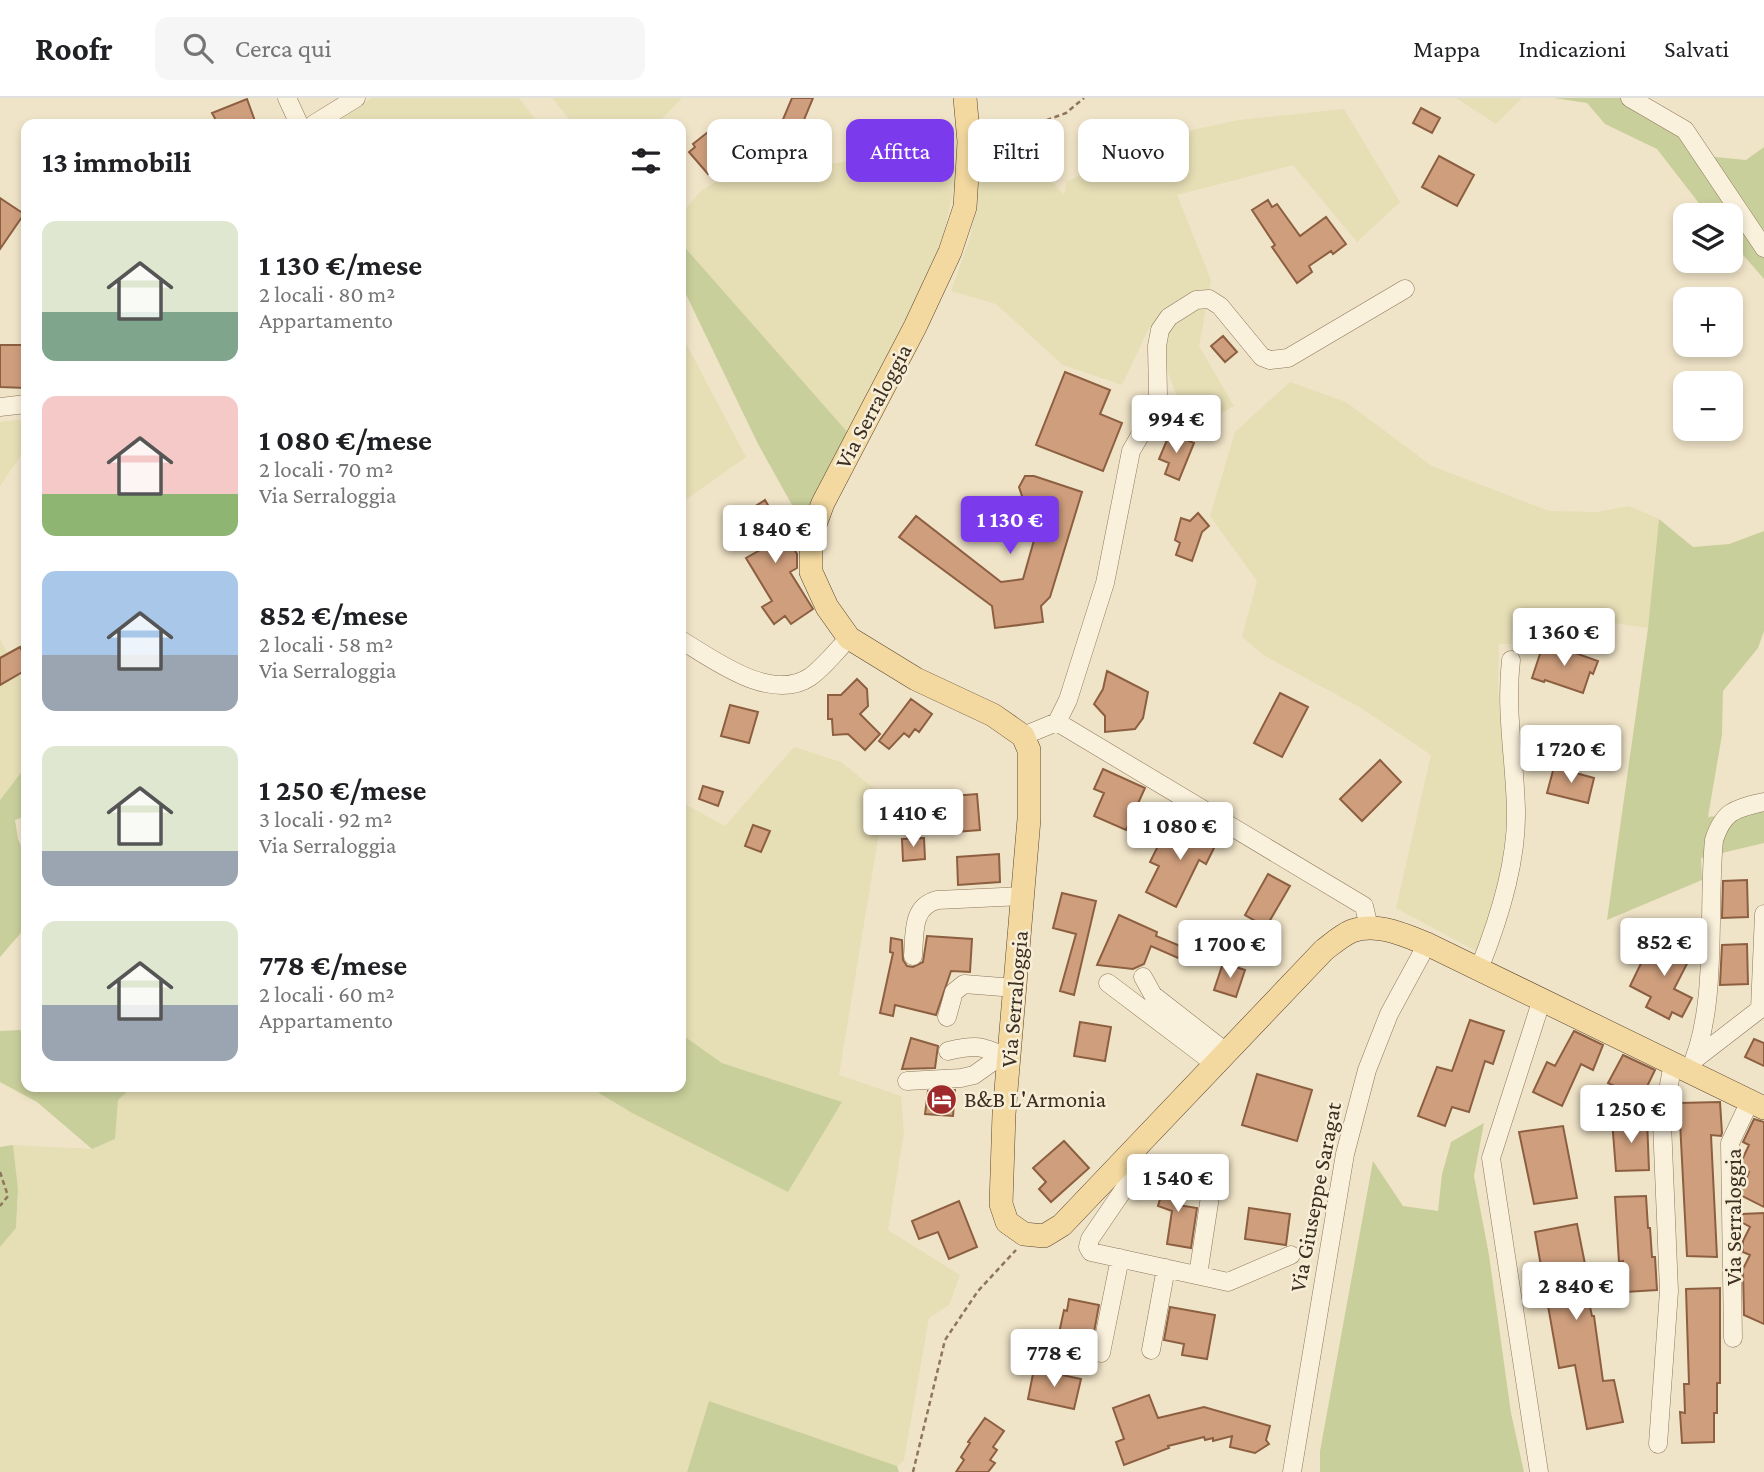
<!DOCTYPE html>
<html lang="it">
<meta charset="utf-8">
<style>
body{margin:0;font-family:"Crimson Pro",serif;background:#f6f6f6;color:#202124;height:100vh;display:flex;flex-direction:column;font-size:26px;white-space:nowrap}
*{box-sizing:border-box;margin:0}
p{font-size:23px;color:#757577}
.icon{flex:none;width:38px;height:38px;fill:none;stroke:currentColor;stroke-width:2;stroke-linecap:round;stroke-linejoin:round}
.map{position:relative;flex:1;overflow:hidden}
.details{position:absolute;left:21px;top:21px;width:665px;height:973px;display:flex;flex-direction:column;background:#fff;border-radius:14px;box-shadow:0 4px 10px #0003}
.details>*{flex:none}
.top-card{position:absolute;left:707px;top:21px;width:665px;height:63px;display:flex;gap:14px}
.controls{position:absolute;left:1673px;top:105px;display:grid;gap:14px}
.controls a{display:grid;place-items:center;width:70px;height:70px;border-radius:14px;background:#fff;box-shadow:0 4px 10px #0003;font-size:35px}
.price{position:absolute;translate:-50% -60px;padding:0 16px;border-radius:7px;background:#fff;color:#222;font-size:23px;line-height:46px;filter:drop-shadow(0 2px 4px #0008)}
.price::after{content:'';position:absolute;left:50%;top:42px;width:21px;height:16px;margin-left:-10px;background:inherit;clip-path:polygon(0 0,100% 0,50% 100%)}
.price.current{background:#7c3aed;color:#fff}
ul{padding:0;list-style:none}
li{display:flex;align-items:center;gap:21px;height:175px;padding:0 21px}
li span{display:grid;place-items:center;flex:none;width:196px;height:140px;border-radius:14px;color:#555}
li>.icon{margin-inline-start:auto}
span .icon{width:84px;height:84px;fill:#fffc;stroke-width:1}
li b{font-size:30px}
h2{display:flex;justify-content:space-between;align-items:center;height:84px;padding:0 21px;font-size:30px}
.chip{padding:0 24px;border-radius:14px;background:#fff;box-shadow:0 4px 10px #0003;font-size:24px;line-height:63px}
.chip.current{background:#7c3aed;color:#fff}
header{display:flex;align-items:center;gap:42px;box-sizing:border-box;height:98px;padding:0 35px;background:#fff;border-bottom:2px solid #e0e0e0}
header strong{font-size:33px}
nav{display:flex;gap:38px;margin-inline-start:auto;font-size:24px}
.search{width:490px;height:63px;background:#f6f6f6;display:flex;align-items:center;gap:18px;box-sizing:border-box;padding:0 24px;border-radius:14px;color:#757577;font-size:26px}
.map>svg:first-child{display:block}
</style>
<header>
<strong>Roofr</strong>
<div class="search"><svg class="icon" aria-label="search" viewBox="0 0 24 24"><circle cx="10" cy="10" r="6"/><path d="M15 15l6 6"/></svg>Cerca qui</div>
<nav><a>Mappa</a><a>Indicazioni</a><a>Salvati</a></nav>
</header>
<div class="map">
<svg width="1764" height="1374" viewBox="0 0 1764 1374">
<rect width="100%" height="100%" fill="#f0e4c8"/>
<path fill="#e6deb5" d="M 372,0 L 519,0 L 539,26 L 326,26 Z
M 552,0 L 682,0 L 657,26 L 573,26 Z
M 1456,0 L 1522,0 L 1496,26 Z
M 1344,11 L 1400,104 L 1357,144 L 1293,67 L 1177,97 L 1211,182 L 1199,248 L 1234,308 L 1207,323 L 1179,304 L 1150,228 L 1122,287 L 1063,267 L 996,206 L 951,193 L 971,137 L 979,80 L 1036,65 L 1064,97 L 1067,83 L 1093,73 L 1087,32 L 1147,29 L 1159,39 L 1239,22 Z
M 879,26 L 959,69 L 939,155 L 850,337 L 681,145 L 681,116 L 702,92 L 749,64 L 785,74 L 859,61 Z
M 681,236 L 746,359 L 681,405 Z
M 1290,284 L 1346,304 L 1432,368 L 1549,413 L 1596,414 L 1629,408 L 1659,421 L 1648,530 L 1516,511 L 1511,546 L 1499,546 L 1498,593 L 1508,713 L 1502,767 L 1489,824 L 1476,853 L 1396,810 L 1431,657 L 1361,610 L 1265,558 L 1242,539 L 1257,483 L 1210,418 L 1235,334 Z
M 15,322 L 26,323 L 26,350 L 0,388 L 0,324 Z
M 0,541 L 26,591 L 26,668 L 0,702 Z
M 794,649 L 841,664 L 885,699 L 839,977 L 901,998 L 904,1034 L 888,1132 L 960,1177 L 949,1207 L 929,1220 L 904,1362 L 897,1368 L 709,1303 L 687,1374 L 0,1374 L 0,1149 L 16,1130 L 18,1091 L 13,1047 L 92,1051 L 114,1041 L 118,1002 L 132,989 L 589,989 L 632,1015 L 788,1094 L 842,1004 L 722,965 L 681,936 L 681,704 L 725,728 Z"/>
<path fill="#c9cf9b" d="M 1554,0 L 1629,0 L 1705,58 L 1746,62 L 1764,49 L 1764,181 L 1731,143 L 1731,117 L 1708,117 L 1657,51 L 1605,26 L 1587,5 Z
M 681,145 L 850,337 L 809,427 L 797,416 L 758,346 L 681,186 Z
M 1659,421 L 1693,449 L 1729,446 L 1764,433 L 1764,533 L 1758,550 L 1723,593 L 1722,637 L 1708,719 L 1764,712 L 1764,745 L 1701,760 L 1702,782 L 1607,822 L 1648,530 Z
M 26,668 L 26,718 L 15,722 L 18,741 L 26,759 L 26,824 L 20,836 L 0,859 L 0,702 Z
M 19,932 L 26,934 L 26,989 L 132,989 L 118,1002 L 115,1041 L 92,1051 L 37,1004 L 0,984 L 0,933 Z
M 681,936 L 722,965 L 842,1004 L 788,1094 L 632,1015 L 589,989 L 681,989 Z
M 1484,1025 L 1474,1078 L 1489,1157 L 1511,1315 L 1524,1374 L 1320,1374 L 1320,1353 L 1373,1063 L 1403,1108 L 1438,1113 L 1442,1076 L 1451,1044 Z
M 13,1047 L 18,1091 L 16,1130 L 0,1149 L 0,1049 Z
M 709,1303 L 897,1368 L 899,1374 L 687,1374 Z"/>
<path fill="#cf9f7d" stroke="#8d5f41" stroke-width="2" d="M 792,0 L 813,0 L 794,46 L 776,38 Z
M 247,1 L 256,26 L 218,26 L 212,15 Z
M 1421,10 L 1440,20 L 1432,35 L 1413,25 Z
M 730,28 L 744,45 L 708,76 L 689,54 L 695,49 L 693,46 L 708,34 L 715,41 Z
M 1439,58 L 1474,77 L 1457,108 L 1422,89 Z
M 0,100 L 24,116 L 0,151 Z
M 1268,102 L 1272,109 L 1277,106 L 1300,138 L 1326,119 L 1346,146 L 1333,156 L 1331,153 L 1309,168 L 1312,174 L 1297,185 L 1272,149 L 1275,147 L 1252,112 Z
M 1223,238 L 1237,254 L 1225,264 L 1211,248 Z
M 0,247 L 26,247 L 26,290 L 0,289 Z
M 1065,274 L 1110,292 L 1100,316 L 1122,325 L 1103,373 L 1036,347 Z
M 1170,335 L 1194,345 L 1179,382 L 1165,376 L 1169,365 L 1159,361 Z
M 1025,378 L 1034,378 L 1082,394 L 1050,499 L 1041,508 L 1043,524 L 995,530 L 992,508 L 899,439 L 916,418 L 1001,484 L 1023,481 L 1044,407 L 1023,401 L 1019,389 Z
M 765,402 L 797,456 L 797,470 L 790,474 L 813,511 L 791,526 L 785,518 L 774,526 L 762,509 L 772,503 L 746,460 L 760,452 L 741,422 L 748,417 L 746,414 Z
M 1198,415 L 1209,428 L 1202,434 L 1192,463 L 1176,457 L 1180,445 L 1175,442 L 1181,420 L 1190,423 Z
M 1544,544 L 1598,563 L 1593,576 L 1590,574 L 1583,595 L 1545,582 L 1544,584 L 1532,580 Z
M 20,549 L 26,561 L 26,572 L 0,587 L 0,560 Z
M 1107,573 L 1148,594 L 1143,620 L 1135,631 L 1105,634 L 1105,618 L 1094,606 L 1103,591 Z
M 857,581 L 867,591 L 868,608 L 860,616 L 880,636 L 865,652 L 848,636 L 833,637 L 832,621 L 828,621 L 828,597 L 841,597 Z
M 1280,595 L 1308,609 L 1282,659 L 1254,645 Z
M 911,601 L 932,616 L 919,634 L 915,631 L 909,639 L 904,635 L 889,651 L 879,643 Z
M 730,607 L 758,614 L 749,645 L 721,638 Z
M 1524,635 L 1555,641 L 1551,662 L 1524,657 Z
M 1380,662 L 1401,684 L 1362,723 L 1340,701 Z
M 1554,669 L 1594,680 L 1588,705 L 1547,695 Z
M 1103,671 L 1145,690 L 1126,732 L 1094,718 L 1104,695 L 1094,691 Z
M 703,688 L 723,694 L 718,708 L 699,701 Z
M 977,696 L 980,732 L 955,734 L 953,698 Z
M 1188,722 L 1220,738 L 1206,766 L 1199,762 L 1176,809 L 1146,794 L 1159,768 L 1150,764 L 1163,738 L 1177,745 Z
M 753,727 L 770,733 L 761,754 L 745,748 Z
M 924,740 L 925,761 L 903,763 L 902,741 Z
M 999,756 L 1000,784 L 958,787 L 957,759 Z
M 1268,776 L 1290,788 L 1266,829 L 1245,817 Z
M 1747,782 L 1748,819 L 1722,820 L 1723,783 Z
M 1062,795 L 1096,803 L 1074,897 L 1060,893 L 1076,836 L 1053,830 Z
M 1119,817 L 1157,834 L 1156,838 L 1190,852 L 1185,863 L 1151,848 L 1144,866 L 1133,871 L 1097,867 Z
M 1211,825 L 1231,836 L 1225,846 L 1205,836 Z
M 1667,836 L 1690,847 L 1686,855 L 1691,858 L 1674,891 L 1692,900 L 1682,919 L 1672,914 L 1669,921 L 1646,909 L 1651,899 L 1630,888 L 1646,855 L 1655,859 Z
M 927,838 L 972,841 L 970,874 L 951,873 L 936,917 L 895,907 L 893,918 L 880,915 L 893,855 L 890,854 L 891,840 L 902,842 L 903,862 L 907,868 L 913,869 L 923,864 Z
M 1747,846 L 1748,886 L 1720,887 L 1722,847 Z
M 1223,865 L 1245,872 L 1236,899 L 1214,892 Z
M 1470,922 L 1504,933 L 1493,966 L 1485,963 L 1469,1014 L 1452,1009 L 1445,1028 L 1418,1018 L 1437,969 L 1452,973 Z
M 1080,924 L 1111,929 L 1105,963 L 1074,958 Z
M 1574,933 L 1603,947 L 1593,972 L 1581,966 L 1562,1008 L 1533,994 L 1547,964 L 1555,968 Z
M 911,940 L 938,948 L 935,970 L 902,971 Z
M 1754,941 L 1764,945 L 1764,968 L 1745,959 Z
M 1623,957 L 1655,972 L 1641,1001 L 1608,985 Z
M 1257,976 L 1312,992 L 1297,1043 L 1242,1027 Z
M 955,992 L 953,1018 L 925,1016 L 928,993 Z
M 1720,1004 L 1722,1035 L 1721,1038 L 1711,1037 L 1717,1159 L 1687,1158 L 1679,1005 Z
M 1647,1021 L 1649,1072 L 1616,1073 L 1612,1022 Z
M 1754,1021 L 1764,1024 L 1764,1109 L 1742,1098 L 1742,1090 L 1749,1074 L 1742,1070 L 1742,1062 L 1749,1047 L 1743,1044 Z
M 1563,1028 L 1577,1100 L 1534,1106 L 1519,1034 Z
M 1064,1043 L 1089,1070 L 1051,1104 L 1039,1091 L 1046,1084 L 1033,1070 Z
M 1167,1078 L 1185,1084 L 1178,1107 L 1197,1110 L 1191,1150 L 1167,1146 L 1172,1113 L 1158,1108 Z
M 1646,1098 L 1648,1130 L 1650,1130 L 1652,1159 L 1655,1159 L 1657,1192 L 1625,1194 L 1623,1163 L 1619,1164 L 1615,1099 Z
M 959,1103 L 977,1149 L 949,1161 L 938,1134 L 919,1141 L 912,1123 Z
M 1249,1110 L 1290,1116 L 1286,1147 L 1245,1141 Z
M 1764,1115 L 1764,1226 L 1744,1217 L 1743,1171 L 1750,1157 L 1743,1154 L 1743,1143 L 1750,1129 L 1743,1125 L 1742,1116 Z
M 1577,1126 L 1588,1181 L 1584,1182 L 1592,1218 L 1594,1218 L 1603,1283 L 1614,1282 L 1623,1324 L 1587,1331 L 1575,1267 L 1559,1270 L 1535,1134 Z
M 1720,1190 L 1720,1285 L 1717,1285 L 1717,1315 L 1714,1315 L 1714,1344 L 1682,1345 L 1680,1314 L 1685,1315 L 1684,1286 L 1689,1286 L 1686,1191 Z
M 1069,1201 L 1099,1207 L 1090,1256 L 1056,1249 L 1064,1212 L 1067,1213 Z
M 1170,1209 L 1215,1217 L 1207,1261 L 1182,1257 L 1184,1246 L 1164,1242 Z
M 1034,1271 L 1081,1281 L 1074,1311 L 1028,1301 Z
M 1149,1297 L 1158,1320 L 1204,1309 L 1270,1328 L 1266,1342 L 1269,1346 L 1255,1355 L 1230,1349 L 1232,1338 L 1213,1343 L 1213,1340 L 1205,1342 L 1204,1339 L 1168,1348 L 1169,1350 L 1124,1367 L 1116,1344 L 1124,1341 L 1113,1310 Z
M 985,1320 L 1004,1333 L 993,1349 L 997,1352 L 990,1362 L 995,1365 L 988,1374 L 956,1374 L 964,1362 L 961,1359 L 970,1345 L 968,1344 Z"/>
<g fill="none" stroke-linecap="round" stroke-linejoin="round">
<defs>
<path id="minor" d="M 287,0 L 299,26
M 1630,0 L 1685,32 L 1764,150
M 314,26 L 356,0
M 0,309 L 26,306
M 681,542 C 714,562 771,605 810,579 C 824,569 837,552 849,540
M 1057,624 L 1364,808 L 1369,829
M 1023,638 L 1057,624 L 1068,602 L 1105,485 L 1131,353 L 1150,320 L 1158,297 L 1157,248 L 1160,232 L 1169,219 L 1196,202 L 1209,201 L 1220,208 L 1262,259 L 1270,262 L 1288,260 L 1405,191
M 913,858 C 915,836 911,809 937,802 L 1022,798
M 1479,871 C 1498,824 1517,765 1516,713 C 1515,662 1505,613 1511,562
M 1143,879 L 1153,897 L 1226,954
M 1108,885 L 1215,966
M 947,919 L 954,894 L 964,886 L 1015,890
M 948,953 C 978,946 981,948 1009,960
M 1694,962 L 1760,911 L 1764,816
M 1689,973 C 1719,912 1707,811 1714,742 C 1724,712 1735,711 1764,704
M 907,983 L 961,980 L 974,977 L 1002,957
M 1129,1057 L 1128,1079 L 1124,1091 L 1090,1141 L 1088,1149 L 1091,1154 L 1228,1184 L 1291,1157
M 1198,1177 L 1211,1092
M 1733,1240 L 1730,1045 L 1750,1003
M 1151,1252 L 1166,1170
M 1101,1255 L 1120,1160
M 1658,1346 L 1669,1193 L 1662,1025 L 1673,965
M 1292,1374 L 1345,1056 L 1367,972 L 1389,916 L 1427,846
M 1539,1374 L 1491,1060 L 1542,901"/>
<path id="major" d="M 965,0 L 969,44 L 965,109 L 950,154 L 915,229 L 823,405 L 811,437 L 811,474 L 827,509 L 849,540 L 916,581 L 993,617 L 1023,638 L 1029,652 L 1029,721 L 1004,1016 L 1001,1106 L 1007,1124 L 1024,1136 L 1044,1138 L 1062,1127 L 1324,852 C 1332,846 1342,837 1352,833 C 1377,824 1404,837 1427,846 L 1764,1010"/>
</defs>
<use href="#minor" stroke="#8d765c" stroke-width="19"/>
<use href="#major" stroke="#5b4430" stroke-width="24"/>
<path stroke="#8d765c" stroke-width="2.5" stroke-dasharray="5 3.5" stroke-linecap="butt" d="M 989,37 L 1012,29 L 1047,22 L 1066,15 L 1084,0
M 0,1074 L 8,1098 L 0,1108
M 913,1374 L 945,1242 L 978,1193 L 1016,1152"/>
<use href="#minor" stroke="#faf1dc" stroke-width="18"/>
<use href="#major" stroke="#f3d9a0" stroke-width="23"/>
</g>
<defs>
<symbol id="hotel-disc" viewBox="-11 -11 22 22"><circle r="9.5" fill="#9e2a2b" stroke="#f7eed8"/><path d="M-6-4.5h1.5V1H6V5H4.5V3h-9V5H-6ZM-4 0a1.8 1.8 0 1 1 3.6 0ZM.5 0V-2.5h3Q6-2.5 6 0Z" fill="#fff"/></symbol>
</defs>
<g fill-rule="evenodd">
<use href="#hotel-disc" x="924" y="984" width="35" height="35"/>
</g>
<g text-anchor="middle" dominant-baseline="central" stroke-width="5" stroke-linejoin="round" paint-order="stroke">
<g font-size="23" fill="#3d2e20" stroke="#f7eed8">
<text transform="translate(873 308) rotate(-62)">Via Serraloggia</text>
<text transform="translate(1014 901) rotate(-85)">Via Serraloggia</text>
<text transform="translate(1315 1099) rotate(-79)">Via Giuseppe Saragat</text>
<text transform="translate(1733 1119) rotate(-90)">Via Serraloggia</text>
</g>
<g font-size="23" fill="#3d2e20" stroke="#f7eed8" text-anchor="start">
<text x="964" y="1001">B&amp;B L'Armonia</text>
</g>
</g>
</svg>
<div class="controls">
<a><svg class="icon" aria-label="layers" viewBox="0 0 24 24"><path d="M12 4l9 5-9 5-9-5zM3 14l9 5 9-5"/></svg></a>
<a>+</a>
<a>−</a>
</div>
<b class="price" style="left:1176px;top:357px">994 €</b>
<b class="price current" style="left:1010px;top:458px">1 130 €</b>
<b class="price" style="left:775px;top:467px">1 840 €</b>
<b class="price" style="left:1564px;top:570px">1 360 €</b>
<b class="price" style="left:1571px;top:687px">1 720 €</b>
<b class="price" style="left:913px;top:751px">1 410 €</b>
<b class="price" style="left:1180px;top:764px">1 080 €</b>
<b class="price" style="left:1664px;top:880px">852 €</b>
<b class="price" style="left:1230px;top:882px">1 700 €</b>
<b class="price" style="left:1631px;top:1047px">1 250 €</b>
<b class="price" style="left:1178px;top:1116px">1 540 €</b>
<b class="price" style="left:1576px;top:1224px">2 840 €</b>
<b class="price" style="left:1054px;top:1291px">778 €</b>
<div class="top-card">
<a class="chip">Compra</a>
<a class="chip current">Affitta</a>
<a class="chip">Filtri</a>
<a class="chip">Nuovo</a>
</div>
<section class="details">
<h2>13 immobili<svg class="icon" aria-label="filters" viewBox="0 0 24 24"><path d="M4 7h16M4 17h16"/><circle cx="9" cy="7" r="2"/><circle cx="15" cy="17" r="2"/></svg></h2>
<ul>
<li><span style="background:linear-gradient(#dfe7d0 65%,#7fa58c 0)"><svg class="icon" aria-label="home" viewBox="0 0 24 24"><path d="M3 11l9-7 9 7M6 9v11h12V9"/></svg></span><div><b>1 130 €/mese</b><p>2 locali · 80 m²</p><p>Appartamento</p></div></li>
<li><span style="background:linear-gradient(#f6c9c9 70%,#8fb573 0)"><svg class="icon" aria-label="home" viewBox="0 0 24 24"><path d="M3 11l9-7 9 7M6 9v11h12V9"/></svg></span><div><b>1 080 €/mese</b><p>2 locali · 70 m²</p><p>Via Serraloggia</p></div></li>
<li><span style="background:linear-gradient(#a9c7e8 60%,#9aa5b1 0)"><svg class="icon" aria-label="home" viewBox="0 0 24 24"><path d="M3 11l9-7 9 7M6 9v11h12V9"/></svg></span><div><b>852 €/mese</b><p>2 locali · 58 m²</p><p>Via Serraloggia</p></div></li>
<li><span style="background:linear-gradient(#dfe7d0 75%,#9aa5b1 0)"><svg class="icon" aria-label="home" viewBox="0 0 24 24"><path d="M3 11l9-7 9 7M6 9v11h12V9"/></svg></span><div><b>1 250 €/mese</b><p>3 locali · 92 m²</p><p>Via Serraloggia</p></div></li>
<li><span style="background:linear-gradient(#dfe7d0 60%,#9aa5b1 0)"><svg class="icon" aria-label="home" viewBox="0 0 24 24"><path d="M3 11l9-7 9 7M6 9v11h12V9"/></svg></span><div><b>778 €/mese</b><p>2 locali · 60 m²</p><p>Appartamento</p></div></li>
</ul>
</section>
</div>
